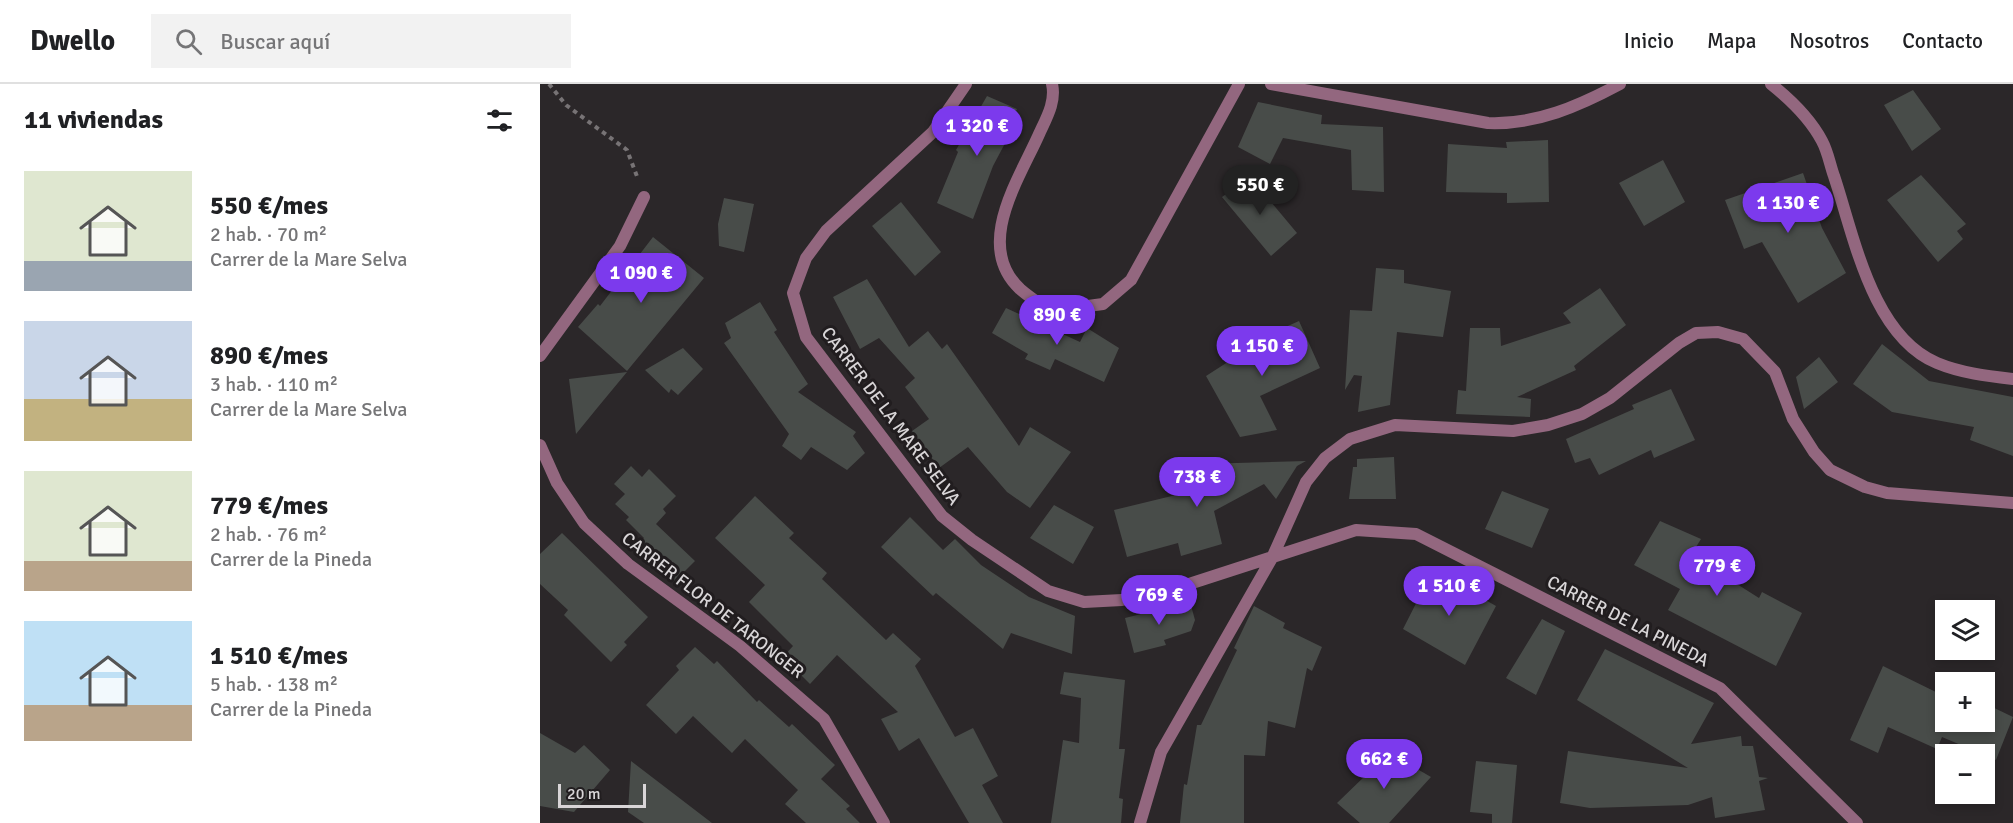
<!DOCTYPE html>
<html lang="es">
<meta charset="utf-8">
<style>
body{margin:0;font-family:Signika,sans-serif;background:#f2f2f2;color:#202124;height:100vh;display:flex;flex-direction:column;font-size:22px;white-space:nowrap}
*{box-sizing:border-box;margin:0}
p{font-size:20px;color:#757577}
.icon{flex:none;width:33px;height:33px;fill:none;stroke:currentColor;stroke-width:2;stroke-linecap:round;stroke-linejoin:round}
.map{position:relative;flex:1;overflow:hidden}
.panel{display:flex;flex-direction:column;background:#fff;width:540px}
.panel>*{flex:none}
.tools{position:absolute;left:1395px;top:516px;display:grid;gap:12px}
.tools a{display:grid;place-items:center;width:60px;height:60px;border-radius:0px;background:#fff;box-shadow:0 3px 9px #0003;font-size:30px}
.scale{position:absolute;left:18px;bottom:15px;width:88px;box-sizing:border-box;padding-left:6px;border:3px solid #d8d5d7;border-top:0;font-size:16px;line-height:21px;white-space:nowrap;color:#d8d5d7;-webkit-text-stroke:4px #211d1f;paint-order:stroke}
.price{position:absolute;translate:-50% -51px;padding:0 14px;border-radius:21px;background:#7c3aed;color:#fff;font-size:20px;line-height:39px;filter:drop-shadow(0 2px 3px #0008)}
.price::after{content:'';position:absolute;left:50%;top:36px;width:18px;height:14px;margin-left:-9px;background:inherit;clip-path:polygon(0 0,100% 0,50% 100%)}
.price.selected{background:#222;color:#fff}
ul{padding:0;list-style:none}
li{display:flex;align-items:center;gap:18px;height:150px;padding:0 24px}
li span{display:grid;place-items:center;flex:none;width:168px;height:120px;border-radius:0px;color:#555}
li>.icon{margin-inline-start:auto}
span .icon{width:72px;height:72px;fill:#fffc;stroke-width:1}
li b{font-size:26px}
h2{display:flex;justify-content:space-between;align-items:center;height:72px;padding:0 24px;font-size:26px}
header{display:flex;align-items:center;gap:36px;box-sizing:border-box;height:84px;padding:0 30px;background:#fff;border-bottom:2px solid #e0e0e0}
header strong{font-size:28px}
nav{display:flex;gap:33px;margin-inline-start:auto;font-size:21px}
.search{width:420px;height:54px;background:#f2f2f2;display:flex;align-items:center;gap:15px;box-sizing:border-box;padding:0 21px;border-radius:0px;color:#757577;font-size:22px}
main{display:flex;flex:1;min-height:0}
.map>svg:first-child{display:block}
</style>
<header>
<strong>Dwello</strong>
<div class="search"><svg class="icon" aria-label="search" viewBox="0 0 24 24"><circle cx="10" cy="10" r="6"/><path d="M15 15l6 6"/></svg>Buscar aquí</div>
<nav><a>Inicio</a><a>Mapa</a><a>Nosotros</a><a>Contacto</a></nav>
</header>
<main>
<section class="panel">
<h2>11 viviendas<svg class="icon" aria-label="filters" viewBox="0 0 24 24"><path d="M4 7h16M4 17h16"/><circle cx="9" cy="7" r="2"/><circle cx="15" cy="17" r="2"/></svg></h2>
<ul>
<li><span style="background:linear-gradient(#dfe7d0 75%,#9aa5b1 0)"><svg class="icon" aria-label="home" viewBox="0 0 24 24"><path d="M3 11l9-7 9 7M6 9v11h12V9"/></svg></span><div><b>550 €/mes</b><p>2 hab. · 70 m²</p><p>Carrer de la Mare Selva</p></div></li>
<li><span style="background:linear-gradient(#c9d6e8 65%,#c2b280 0)"><svg class="icon" aria-label="home" viewBox="0 0 24 24"><path d="M3 11l9-7 9 7M6 9v11h12V9"/></svg></span><div><b>890 €/mes</b><p>3 hab. · 110 m²</p><p>Carrer de la Mare Selva</p></div></li>
<li><span style="background:linear-gradient(#dfe7d0 75%,#b9a48a 0)"><svg class="icon" aria-label="home" viewBox="0 0 24 24"><path d="M3 11l9-7 9 7M6 9v11h12V9"/></svg></span><div><b>779 €/mes</b><p>2 hab. · 76 m²</p><p>Carrer de la Pineda</p></div></li>
<li><span style="background:linear-gradient(#bfe0f5 70%,#b9a48a 0)"><svg class="icon" aria-label="home" viewBox="0 0 24 24"><path d="M3 11l9-7 9 7M6 9v11h12V9"/></svg></span><div><b>1 510 €/mes</b><p>5 hab. · 138 m²</p><p>Carrer de la Pineda</p></div></li>
</ul>
</section>
<div class="map">
<svg width="1473" height="739" viewBox="0 0 1473 739">
<rect width="100%" height="100%" fill="#2b2729"/>
<path fill="#484c49" d="M 1373,6 L 1401,45 L 1372,67 L 1344,21 Z
M 447,12 L 477,25 L 467,45 L 471,48 L 453,82 L 433,135 L 397,119 L 418,68 L 416,66 Z
M 718,18 L 782,31 L 781,40 L 843,43 L 844,108 L 812,106 L 811,66 L 743,54 L 730,80 L 698,63 Z
M 1008,56 L 1009,118 L 967,119 L 967,109 L 906,108 L 908,60 L 967,64 L 966,58 Z
M 1123,76 L 1145,118 L 1104,142 L 1079,99 Z
M 1263,89 L 1282,144 L 1306,189 L 1258,219 L 1222,158 L 1204,165 L 1185,116 Z
M 1381,91 L 1426,140 L 1417,147 L 1423,155 L 1398,178 L 1347,116 Z
M 710,93 L 757,149 L 731,172 L 682,113 Z
M 184,114 L 214,120 L 204,168 L 179,162 L 178,140 Z
M 361,118 L 401,168 L 375,192 L 332,142 Z
M 113,153 L 164,194 L 87,287 L 38,243 L 58,220 L 60,222 Z
M 836,184 L 864,186 L 864,199 L 911,207 L 903,253 L 857,248 L 850,321 L 818,328 L 822,292 L 814,291 L 805,306 L 810,226 L 832,227 Z
M 327,195 L 369,263 L 388,247 L 402,265 L 407,260 L 479,362 L 490,343 L 531,368 L 490,424 L 467,408 L 428,363 L 399,384 L 372,347 L 389,335 L 365,303 L 375,294 L 339,254 L 320,265 L 293,213 Z
M 1060,204 L 1086,241 L 1034,282 L 1036,286 L 977,313 L 991,315 L 990,333 L 916,330 L 918,306 L 926,307 L 930,244 L 960,244 L 961,262 L 1031,239 L 1023,229 Z
M 220,218 L 237,246 L 234,248 L 268,300 L 258,308 L 316,348 L 313,352 L 325,369 L 307,386 L 271,363 L 261,376 L 242,362 L 249,350 L 184,259 L 191,254 L 185,239 Z
M 466,224 L 540,258 L 547,244 L 579,264 L 564,298 L 515,275 L 510,286 L 485,275 L 488,270 L 452,249 Z
M 759,237 L 780,284 L 720,312 L 737,346 L 700,353 L 666,292 L 722,256 L 721,254 Z
M 1342,260 L 1389,297 L 1473,313 L 1473,372 L 1430,356 L 1434,343 L 1352,328 L 1313,300 Z
M 143,264 L 163,285 L 138,311 L 131,305 L 129,309 L 105,286 Z
M 1279,273 L 1298,298 L 1264,325 L 1256,293 Z
M 87,288 L 58,323 L 36,350 L 29,295 Z
M 1131,305 L 1155,356 L 1114,374 L 1111,366 L 1059,391 L 1050,374 L 1035,379 L 1026,355 L 1094,325 L 1092,321 Z
M 854,373 L 856,415 L 809,415 L 813,383 L 817,383 L 817,375 Z
M 766,377 L 757,382 L 736,415 L 724,400 L 674,427 L 682,460 L 641,472 L 638,459 L 587,473 L 574,426 L 673,402 L 661,380 Z
M 91,382 L 102,393 L 109,385 L 136,412 L 123,425 L 126,429 L 116,440 L 155,477 L 134,498 L 94,464 L 104,454 L 86,436 L 89,433 L 75,420 L 85,410 L 74,400 Z
M 962,407 L 1009,425 L 992,464 L 945,445 Z
M 215,412 L 254,449 L 249,454 L 287,489 L 282,495 L 346,556 L 353,549 L 381,575 L 375,582 L 415,653 L 433,644 L 458,692 L 442,701 L 463,739 L 429,739 L 379,654 L 359,667 L 341,635 L 358,628 L 297,571 L 270,600 L 243,573 L 253,562 L 209,518 L 225,501 L 175,454 Z
M 514,421 L 554,443 L 533,480 L 490,454 Z
M 370,433 L 403,466 L 415,455 L 441,481 L 489,513 L 535,532 L 532,570 L 471,549 L 463,565 L 396,509 L 393,512 L 341,463 Z
M 1120,437 L 1161,455 L 1151,471 L 1219,514 L 1222,508 L 1262,529 L 1236,582 L 1128,526 L 1140,505 L 1094,481 Z
M 22,449 L 108,533 L 84,558 L 87,561 L 71,578 L 24,531 L 28,526 L 0,500 L 0,470 Z
M 893,486 L 956,522 L 925,581 L 863,545 Z
M 650,518 L 655,536 L 651,547 L 624,556 L 626,561 L 594,569 L 585,534 Z
M 714,522 L 745,539 L 743,544 L 782,563 L 772,587 L 767,584 L 755,644 L 728,637 L 725,672 L 704,671 L 704,739 L 640,739 L 644,700 L 647,701 L 657,641 L 661,641 L 697,566 L 694,564 Z
M 1002,535 L 1025,547 L 996,611 L 966,594 Z
M 155,563 L 174,580 L 177,577 L 217,618 L 219,616 L 249,643 L 252,640 L 295,681 L 281,695 L 310,722 L 306,725 L 320,739 L 266,739 L 245,720 L 258,706 L 205,655 L 192,669 L 153,632 L 136,650 L 106,621 L 139,586 L 136,582 Z
M 1065,565 L 1174,619 L 1151,660 L 1201,652 L 1202,662 L 1213,662 L 1219,693 L 1228,694 L 1219,697 L 1225,726 L 1175,734 L 1172,713 L 1148,721 L 1050,724 L 1020,719 L 1028,667 L 1148,684 L 1037,616 Z
M 1343,582 L 1406,613 L 1406,638 L 1444,638 L 1444,619 L 1473,633 L 1456,676 L 1402,653 L 1397,665 L 1348,643 L 1338,669 L 1310,656 Z
M 524,588 L 585,596 L 579,665 L 585,665 L 579,714 L 583,715 L 581,739 L 511,739 L 523,656 L 539,659 L 541,614 L 520,610 Z
M 0,649 L 35,669 L 44,661 L 70,686 L 34,728 L 0,722 Z
M 855,663 L 873,679 L 872,682 L 891,693 L 849,739 L 820,739 L 797,719 Z
M 91,677 L 172,739 L 104,739 L 88,728 Z
M 936,677 L 977,681 L 972,739 L 952,739 L 952,730 L 930,728 Z"/>
<g fill="none" stroke-linecap="round" stroke-linejoin="round">
<path stroke="#777375" stroke-width="4" stroke-dasharray="4.5 4.5" stroke-linecap="butt" d="M 9,0 L 26,21 L 87,66 L 98,95"/>
<path stroke="#93677f" stroke-width="12" d="M 426,0 L 393,48 L 286,147 L 266,174 L 253,209 L 266,253 L 402,432 L 432,456 L 508,507 L 544,518 L 582,516 L 646,501 L 816,446 L 876,450 L 1180,604 L 1317,739
M 512,0 C 516,17 507,33 500,48 C 480,94 433,161 480,205 C 489,213 500,220 510,227 L 563,220 L 591,196 L 699,0
M 731,0 L 948,39 C 996,41 1039,22 1080,0
M 1231,0 C 1251,16 1270,34 1282,57 C 1288,68 1290,81 1294,92 C 1314,152 1332,252 1397,279 C 1421,289 1447,292 1473,295
M 0,272 L 80,162 L 104,113
M 0,361 L 17,399 L 44,439 L 88,480 L 200,562 L 284,635 L 344,739
M 600,739 L 621,668 L 732,474 L 766,398 L 785,374 L 810,355 L 855,341 L 973,347 L 1008,341 L 1042,330 L 1070,314 L 1139,259 L 1156,249 L 1178,248 L 1203,255 L 1235,288 L 1253,335 L 1274,368 L 1290,386 L 1325,403 L 1347,409 L 1473,419"/>
</g>
<g text-anchor="middle" dominant-baseline="central" stroke-width="6" stroke-linejoin="round" paint-order="stroke">
<g font-size="18" fill="#d8d5d7" stroke="#211d1f">
<text transform="translate(351 332) rotate(53)">CARRER DE LA MARE SELVA</text>
<text transform="translate(173 521) rotate(38)">CARRER FLOR DE TARONGER</text>
<text transform="translate(1088 537) rotate(27)">CARRER DE LA PINEDA</text>
</g>
</g>
</svg>
<div class="tools">
<a><svg class="icon" aria-label="layers" viewBox="0 0 24 24"><path d="M12 4l9 5-9 5-9-5zM3 14l9 5 9-5"/></svg></a>
<a>+</a>
<a>−</a>
</div>
<div class="scale">20 m</div>
<b class="price" style="left:437px;top:73px">1 320 €</b>
<b class="price selected" style="left:720px;top:132px">550 €</b>
<b class="price" style="left:1248px;top:150px">1 130 €</b>
<b class="price" style="left:101px;top:220px">1 090 €</b>
<b class="price" style="left:517px;top:262px">890 €</b>
<b class="price" style="left:722px;top:293px">1 150 €</b>
<b class="price" style="left:657px;top:424px">738 €</b>
<b class="price" style="left:1177px;top:513px">779 €</b>
<b class="price" style="left:909px;top:533px">1 510 €</b>
<b class="price" style="left:619px;top:542px">769 €</b>
<b class="price" style="left:844px;top:706px">662 €</b>
</div>
</main>
